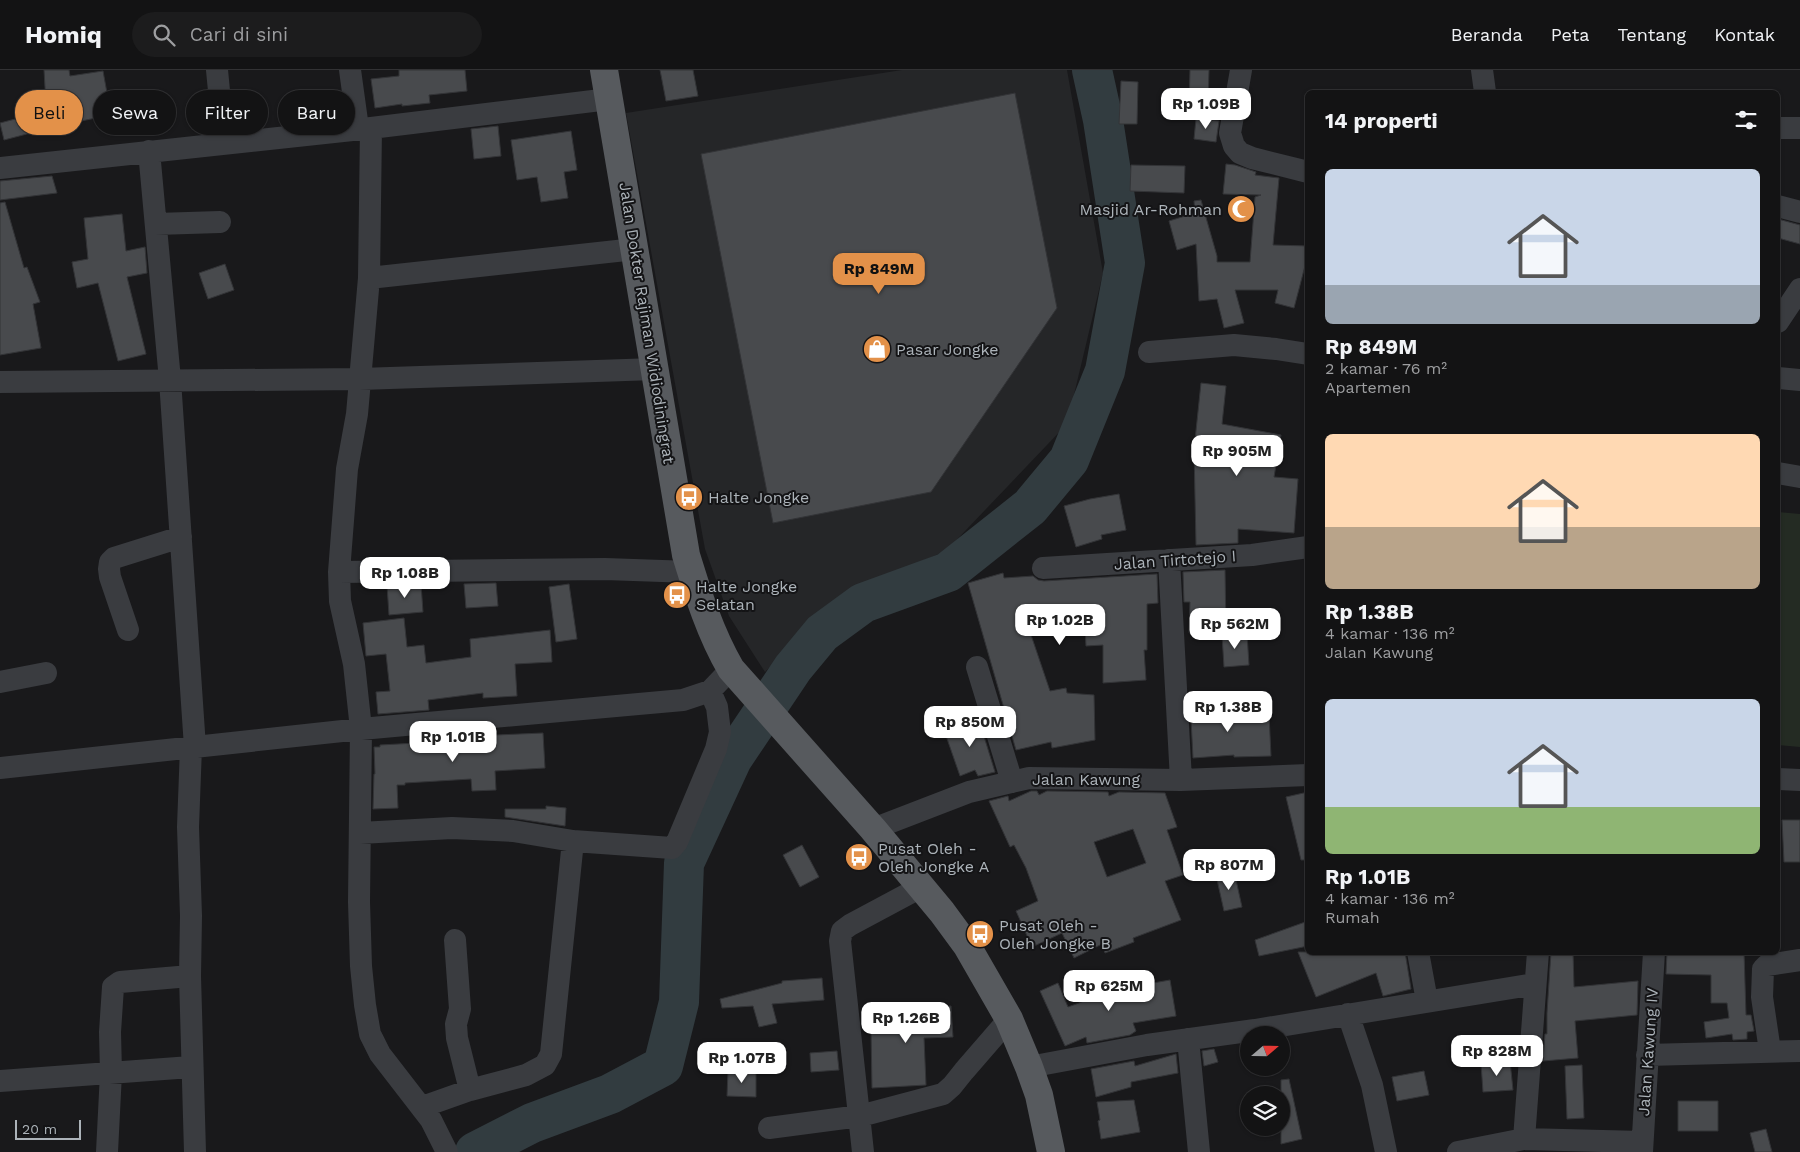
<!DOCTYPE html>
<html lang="id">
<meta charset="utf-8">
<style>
body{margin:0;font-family:"Work Sans",sans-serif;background:#1c1c1d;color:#f1f3f6;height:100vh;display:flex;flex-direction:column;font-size:19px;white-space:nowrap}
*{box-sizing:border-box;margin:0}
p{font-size:16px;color:#9d9ea0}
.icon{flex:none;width:28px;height:28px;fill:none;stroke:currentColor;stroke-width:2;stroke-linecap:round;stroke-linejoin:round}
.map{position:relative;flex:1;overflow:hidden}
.drawer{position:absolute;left:1305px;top:20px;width:475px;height:865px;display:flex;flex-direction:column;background:#131314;border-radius:8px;box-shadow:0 1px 4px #0004,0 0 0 1px #323234}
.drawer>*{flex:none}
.guide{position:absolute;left:15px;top:20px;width:475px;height:45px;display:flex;gap:10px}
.needle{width:32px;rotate:70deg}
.fabs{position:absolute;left:1240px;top:956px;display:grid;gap:10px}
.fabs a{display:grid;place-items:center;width:50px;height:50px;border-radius:50%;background:#131314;box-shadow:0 1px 4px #0004,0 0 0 1px #323234;font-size:25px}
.scale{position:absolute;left:15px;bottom:12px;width:66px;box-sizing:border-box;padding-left:5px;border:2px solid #acb3b9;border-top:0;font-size:14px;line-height:18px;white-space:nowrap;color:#acb3b9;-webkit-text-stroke:4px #141416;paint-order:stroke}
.price{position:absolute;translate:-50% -42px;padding:0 11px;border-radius:10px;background:#fff;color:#222;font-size:16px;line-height:32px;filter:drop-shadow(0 1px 2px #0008)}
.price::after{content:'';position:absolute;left:50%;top:30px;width:15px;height:11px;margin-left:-8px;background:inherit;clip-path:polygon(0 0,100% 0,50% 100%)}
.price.current{background:#e39149;color:#111}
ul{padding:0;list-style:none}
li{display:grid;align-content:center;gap:10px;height:265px;padding:0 20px}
li span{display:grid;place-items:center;height:155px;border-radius:8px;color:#555}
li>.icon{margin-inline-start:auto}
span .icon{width:90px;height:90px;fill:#fffc;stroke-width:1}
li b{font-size:21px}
h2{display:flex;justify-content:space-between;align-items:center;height:60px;padding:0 20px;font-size:21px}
.pill{padding:0 18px;border-radius:22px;background:#131314;box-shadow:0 1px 4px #0004,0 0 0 1px #323234;font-size:18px;line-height:45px}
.pill.current{background:#e39149;color:#111}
header{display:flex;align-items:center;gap:30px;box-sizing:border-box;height:70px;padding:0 25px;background:#131314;border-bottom:1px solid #323234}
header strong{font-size:24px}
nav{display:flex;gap:28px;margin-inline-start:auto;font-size:18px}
.search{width:350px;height:45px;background:#1c1c1d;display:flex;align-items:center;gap:12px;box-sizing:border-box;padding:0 18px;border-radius:28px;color:#9d9ea0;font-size:19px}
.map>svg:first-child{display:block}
</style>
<header>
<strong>Homiq</strong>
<div class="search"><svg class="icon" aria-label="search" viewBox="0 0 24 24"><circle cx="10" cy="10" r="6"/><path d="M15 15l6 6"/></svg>Cari di sini</div>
<nav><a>Beranda</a><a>Peta</a><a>Tentang</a><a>Kontak</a></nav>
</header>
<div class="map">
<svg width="1800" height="1082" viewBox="0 0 1800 1082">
<rect width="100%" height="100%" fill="#19191b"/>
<path fill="#252628" d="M 902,0 L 1067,0 L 1103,203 L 1067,354 L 946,481 L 842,524 L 765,602 L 729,546 L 705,479 L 626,43 Z"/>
<path fill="#242b23" d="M 1778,442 L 1800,444 L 1800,677 L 1778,675 Z"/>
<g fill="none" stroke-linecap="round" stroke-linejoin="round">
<path stroke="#323c40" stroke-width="40" d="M 475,1082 L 532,1053 L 610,1024 L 663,996 L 679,932 L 684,793 L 732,689 L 793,598 L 822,563 L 863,533 L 948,502 L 1030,437 L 1069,390 L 1105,301 L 1125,193 L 1103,50 L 1092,0"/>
</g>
<path fill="#484a4d" stroke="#333437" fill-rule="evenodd" d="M 44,0 L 69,0 L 70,6 L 103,1 L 111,45 L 81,51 L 47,53 Z
M 399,0 L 465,0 L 467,21 L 429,25 L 430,33 L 402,36 L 402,34 L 375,38 L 371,9 L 399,6 Z
M 660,0 L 693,0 L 698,26 L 666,31 Z
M 1190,0 L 1209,0 L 1208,37 L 1189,36 Z
M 1121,11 L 1138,12 L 1137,54 L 1119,54 Z
M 145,23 L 162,24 L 161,54 L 143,53 Z
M 1015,23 L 1057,238 L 931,422 L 773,453 L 701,84 Z
M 38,43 L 42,60 L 4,70 L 0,53 Z
M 1196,49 L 1219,51 L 1216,72 L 1194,69 Z
M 498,56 L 501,86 L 474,89 L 471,59 Z
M 571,61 L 577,100 L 564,102 L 568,128 L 541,132 L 537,107 L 517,110 L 511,70 Z
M 1226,94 L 1235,95 L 1256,102 L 1255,105 L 1279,108 L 1273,175 L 1308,176 L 1308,196 L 1305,196 L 1294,238 L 1275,233 L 1278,220 L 1235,220 L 1244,253 L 1224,258 L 1217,229 L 1199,231 L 1196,174 L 1177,180 L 1169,151 L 1195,143 L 1194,131 L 1201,130 L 1217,186 L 1217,192 L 1250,192 L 1255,127 L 1261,125 L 1223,124 Z
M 1131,95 L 1185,96 L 1184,123 L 1130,121 Z
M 52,106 L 57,123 L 0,130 L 0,111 Z
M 5,132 L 24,198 L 27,197 L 40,232 L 33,234 L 41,278 L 0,285 L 0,133 Z
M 122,144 L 126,181 L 145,177 L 147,203 L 127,207 L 146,284 L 118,291 L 98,213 L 77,218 L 72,192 L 88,189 L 84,148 Z
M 1778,149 L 1800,155 L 1800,174 L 1778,168 Z
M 225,194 L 234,220 L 208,229 L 199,203 Z
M 1201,313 L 1226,316 L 1222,354 L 1281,365 L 1274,407 L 1298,409 L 1294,463 L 1238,459 L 1238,473 L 1196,475 L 1194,380 Z
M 1119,424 L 1126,460 L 1101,465 L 1102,469 L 1076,477 L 1064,436 L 1090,429 Z
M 1225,500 L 1226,564 L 1189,563 L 1190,532 L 1184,532 L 1183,502 Z
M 1003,503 L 1004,508 L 1033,506 L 1038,510 L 1044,511 L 1157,504 L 1158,533 L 1147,534 L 1147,580 L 1144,580 L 1146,610 L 1103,613 L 1103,575 L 1086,576 L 1085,557 L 1029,559 L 1050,621 L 1066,618 L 1067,623 L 1094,625 L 1095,670 L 1052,678 L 1051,672 L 1016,680 L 968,513 Z
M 496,513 L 498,536 L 466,538 L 464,514 Z
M 421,514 L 423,542 L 389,545 L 387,515 Z
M 569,514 L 577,569 L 556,572 L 549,517 Z
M 404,548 L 407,577 L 424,575 L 426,593 L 471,587 L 470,569 L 550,560 L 552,592 L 515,594 L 517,626 L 483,628 L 483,623 L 428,630 L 429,640 L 378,644 L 376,622 L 390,621 L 386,584 L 366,586 L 363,553 Z
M 1247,564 L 1249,595 L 1224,597 L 1222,565 Z
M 1213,627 L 1215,646 L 1269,644 L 1271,686 L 1234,687 L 1234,685 L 1193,688 L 1190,629 Z
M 978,647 L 995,702 L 978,706 L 975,700 L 960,706 L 944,660 Z
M 543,663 L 545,698 L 495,701 L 496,720 L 472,721 L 471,709 L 405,713 L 405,715 L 397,715 L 398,738 L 373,739 L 374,704 L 375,704 L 374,677 L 380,677 L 380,675 L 473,670 L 473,666 Z
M 1031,721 L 1037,721 L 1039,725 L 1047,721 L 1108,722 L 1109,726 L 1119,722 L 1165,723 L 1177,757 L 1167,760 L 1183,805 L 1165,811 L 1181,850 L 1133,868 L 1134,872 L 1105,883 L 1102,874 L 1074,888 L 1062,863 L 1032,877 L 1016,841 L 1038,831 L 1026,798 L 1014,775 L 1010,777 L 989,731 L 1008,726 L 1009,731 ZM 1133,759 L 1146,793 L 1107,807 L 1094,772 Z
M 1308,722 L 1308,790 L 1301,790 L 1286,727 Z
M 546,736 L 566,738 L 565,756 L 505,747 L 505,739 L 546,739 Z
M 1782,750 L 1800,750 L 1800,792 L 1784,792 Z
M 802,775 L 819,807 L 800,817 L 783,785 Z
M 1234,801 L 1242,837 L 1224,841 L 1216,805 Z
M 1308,851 L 1308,876 L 1259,886 L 1255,870 Z
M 1298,882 L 1405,882 L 1411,919 L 1383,926 L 1376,903 L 1316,927 Z
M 1551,882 L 1573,882 L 1574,917 L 1638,911 L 1637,945 L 1575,951 L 1578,988 L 1543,991 L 1545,964 L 1547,964 L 1547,943 Z
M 1667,882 L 1744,882 L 1746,945 L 1751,945 L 1754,961 L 1747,962 L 1747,969 L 1733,970 L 1732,964 L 1706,968 L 1704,952 L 1729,948 L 1727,933 L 1711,933 L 1711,905 L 1666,904 Z
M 822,908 L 824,930 L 772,934 L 777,953 L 759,957 L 753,936 L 722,938 L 720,929 L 782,913 L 782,911 Z
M 1170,910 L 1176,946 L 1133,953 L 1136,961 L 1130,965 L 1087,973 L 1086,967 L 1065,976 L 1040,921 L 1058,913 L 1068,937 L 1114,920 Z
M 951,936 L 953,967 L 924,968 L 926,1015 L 872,1018 L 871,960 L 878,960 L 876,941 Z
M 1214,979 L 1218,992 L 1204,996 L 1202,981 Z
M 837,981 L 839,1000 L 811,1002 L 810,983 Z
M 1176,984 L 1178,1003 L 1131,1012 L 1131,1017 L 1096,1027 L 1091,999 L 1134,991 L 1135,996 Z
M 1510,991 L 1513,1020 L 1483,1022 L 1481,993 Z
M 1582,995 L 1584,1048 L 1567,1049 L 1565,996 Z
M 728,1001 L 756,1002 L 756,1027 L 727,1026 Z
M 1424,1001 L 1429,1025 L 1397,1031 L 1392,1007 Z
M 1289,1009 L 1302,1069 L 1281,1074 L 1281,1010 Z
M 1134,1030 L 1140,1062 L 1101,1069 L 1098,1051 L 1100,1050 L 1097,1032 Z
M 1678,1031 L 1718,1031 L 1718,1061 L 1678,1061 Z
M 1766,1059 L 1772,1082 L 1755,1082 L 1750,1063 Z"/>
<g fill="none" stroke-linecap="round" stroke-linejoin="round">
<path stroke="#3a3c40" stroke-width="22" d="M 217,0 L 224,73
M 350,0 L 358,58
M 1241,0 L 1230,63 L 1234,76 L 1240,83 L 1252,88 L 1308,102
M 1482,0 L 1485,22
M 371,58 L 369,208 L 357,344 L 347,399 L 339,502 L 340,531 L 354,594 L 361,659 L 359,832 L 361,896 L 365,935 L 370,964 L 380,984 L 431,1050 L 447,1082
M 1778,58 L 1800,58
M 149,81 L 170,310 L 195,677
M 0,98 L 371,58 L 609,29
M 1778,136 L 1800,142
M 156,154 L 220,152
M 369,208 L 635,179
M 1778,252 L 1800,219
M 1149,282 L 1234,275 L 1276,279 L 1308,284
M 1778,308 L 1800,310
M 0,312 L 360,309 L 655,299
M 1778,403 L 1800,407
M 1169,490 L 1181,710
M 1043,498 L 1252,485 L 1308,477
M 339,502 L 605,499 L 691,502
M 128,560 L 110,507 L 109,499 L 110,492 L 114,488 L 181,467
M 977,597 L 1012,712
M 0,612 L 46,603
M 191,677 L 188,757 L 191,846 L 190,906 L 195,1082
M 0,698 L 361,659 L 683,630 L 710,621 L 731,599
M 1778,709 L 1800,710
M 873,759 L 969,722 L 1029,708 L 1181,710 L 1308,705
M 360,763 L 452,758 L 513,761 L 573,771 L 672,778 L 677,772 L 716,679 L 720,662 L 717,637 L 710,621
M 455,870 L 460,939 L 456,954 L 457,968 L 470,1020
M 1418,882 L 1427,931
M 1348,944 L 1372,1015 L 1386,1082
M 1188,969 L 1199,1082
M 1770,981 L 1762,927 L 1763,899 L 1767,895 L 1800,890
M 1647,985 L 1800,981
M 1029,997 L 1147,975 L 1255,960 L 1535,914
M 0,1011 L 191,997
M 422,1037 L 470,1020 L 526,1005 L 545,995 L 551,984 L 573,771
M 769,1058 L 860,1046 L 943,1024 L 952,1016 L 964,1001 L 1009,949
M 1524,1069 L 1538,882
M 107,1082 L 111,1003 L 110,962 L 113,917 L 120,912 L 190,906
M 863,1082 L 840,871 L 842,861 L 850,855 L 921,817
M 1458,1082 L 1524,1069 L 1642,1072
M 1642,1082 L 1654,882"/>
<path stroke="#575a5e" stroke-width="28" d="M 604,0 L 686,485 C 698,524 710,563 731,599 L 873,759 L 942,842 L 967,876 L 1009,949 L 1029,997 L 1039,1025 L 1051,1082"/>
</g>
<defs>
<symbol id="mosque-disc" viewBox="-11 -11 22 22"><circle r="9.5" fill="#e39149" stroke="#141416"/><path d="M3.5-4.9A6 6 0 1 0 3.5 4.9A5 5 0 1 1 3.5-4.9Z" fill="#fff"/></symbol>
<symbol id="shop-disc" viewBox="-11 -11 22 22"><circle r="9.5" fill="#e39149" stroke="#141416"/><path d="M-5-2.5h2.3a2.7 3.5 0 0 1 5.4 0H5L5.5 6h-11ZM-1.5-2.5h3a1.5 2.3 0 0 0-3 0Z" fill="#fff"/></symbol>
<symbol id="bus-disc" viewBox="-11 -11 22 22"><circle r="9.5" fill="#e39149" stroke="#141416"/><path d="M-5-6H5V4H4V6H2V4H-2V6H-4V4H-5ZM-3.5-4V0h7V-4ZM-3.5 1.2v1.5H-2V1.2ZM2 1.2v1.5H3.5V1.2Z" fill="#fff"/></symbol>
</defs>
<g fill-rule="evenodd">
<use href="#mosque-disc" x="1225" y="123" width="32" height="32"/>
<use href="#shop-disc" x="861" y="263" width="32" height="32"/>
<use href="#bus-disc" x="673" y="411" width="32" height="32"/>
<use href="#bus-disc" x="661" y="509" width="32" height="32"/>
<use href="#bus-disc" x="843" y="771" width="32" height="32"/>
<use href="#bus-disc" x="964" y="848" width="32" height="32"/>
</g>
<g text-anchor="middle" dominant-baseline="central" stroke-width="4" stroke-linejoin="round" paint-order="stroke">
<g font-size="16" fill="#acb3b9" stroke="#141416" text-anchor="start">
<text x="1222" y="139" text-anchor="end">Masjid Ar-Rohman</text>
<text x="896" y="279">Pasar Jongke</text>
<text x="708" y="427">Halte Jongke</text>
<text x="696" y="516">Halte Jongke<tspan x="696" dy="18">Selatan</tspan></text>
<text x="878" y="778">Pusat Oleh -<tspan x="878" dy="18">Oleh Jongke A</tspan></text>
<text x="999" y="855">Pusat Oleh -<tspan x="999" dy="18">Oleh Jongke B</tspan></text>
</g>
<g font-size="16" fill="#acb3b9" stroke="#141416">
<text transform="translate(647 253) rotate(81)">Jalan Dokter Rajiman Widiodiningrat</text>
<text transform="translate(1175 490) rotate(-4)">Jalan Tirtotejo I</text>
<text x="1086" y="709">Jalan Kawung</text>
<text transform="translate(1648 982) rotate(-86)">Jalan Kawung IV</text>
</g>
</g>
</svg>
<div class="fabs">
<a><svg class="needle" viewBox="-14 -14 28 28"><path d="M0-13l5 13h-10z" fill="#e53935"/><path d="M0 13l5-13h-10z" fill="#9d9ea0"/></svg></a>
<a><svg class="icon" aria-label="layers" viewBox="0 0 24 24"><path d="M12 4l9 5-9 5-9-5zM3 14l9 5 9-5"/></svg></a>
</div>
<div class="scale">20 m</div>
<b class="price" style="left:1206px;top:60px">Rp 1.09B</b>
<b class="price current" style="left:879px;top:225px">Rp 849M</b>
<b class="price" style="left:1237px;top:407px">Rp 905M</b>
<b class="price" style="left:405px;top:529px">Rp 1.08B</b>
<b class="price" style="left:1060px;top:576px">Rp 1.02B</b>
<b class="price" style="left:1235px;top:580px">Rp 562M</b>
<b class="price" style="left:1228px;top:663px">Rp 1.38B</b>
<b class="price" style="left:970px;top:678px">Rp 850M</b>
<b class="price" style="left:453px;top:693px">Rp 1.01B</b>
<b class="price" style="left:1229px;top:821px">Rp 807M</b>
<b class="price" style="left:1109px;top:942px">Rp 625M</b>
<b class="price" style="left:906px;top:974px">Rp 1.26B</b>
<b class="price" style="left:1497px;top:1007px">Rp 828M</b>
<b class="price" style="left:742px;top:1014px">Rp 1.07B</b>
<div class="guide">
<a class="pill current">Beli</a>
<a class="pill">Sewa</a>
<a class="pill">Filter</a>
<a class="pill">Baru</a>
</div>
<section class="drawer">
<h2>14 properti<svg class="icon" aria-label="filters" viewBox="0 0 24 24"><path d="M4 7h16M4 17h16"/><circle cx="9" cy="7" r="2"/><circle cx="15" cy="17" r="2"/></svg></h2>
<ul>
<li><span style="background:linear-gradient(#c9d6e8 75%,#9aa5b1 0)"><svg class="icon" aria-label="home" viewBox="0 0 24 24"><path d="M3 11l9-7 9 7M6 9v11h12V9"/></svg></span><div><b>Rp 849M</b><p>2 kamar · 76 m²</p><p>Apartemen</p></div></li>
<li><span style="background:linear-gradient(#ffd9b3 60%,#b9a48a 0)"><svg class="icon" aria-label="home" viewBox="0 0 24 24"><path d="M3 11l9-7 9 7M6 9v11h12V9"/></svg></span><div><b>Rp 1.38B</b><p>4 kamar · 136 m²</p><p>Jalan Kawung</p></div></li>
<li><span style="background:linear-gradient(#c9d6e8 70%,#8fb573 0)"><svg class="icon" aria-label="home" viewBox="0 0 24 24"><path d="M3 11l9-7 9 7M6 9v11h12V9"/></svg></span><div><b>Rp 1.01B</b><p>4 kamar · 136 m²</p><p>Rumah</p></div></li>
</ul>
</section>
</div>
